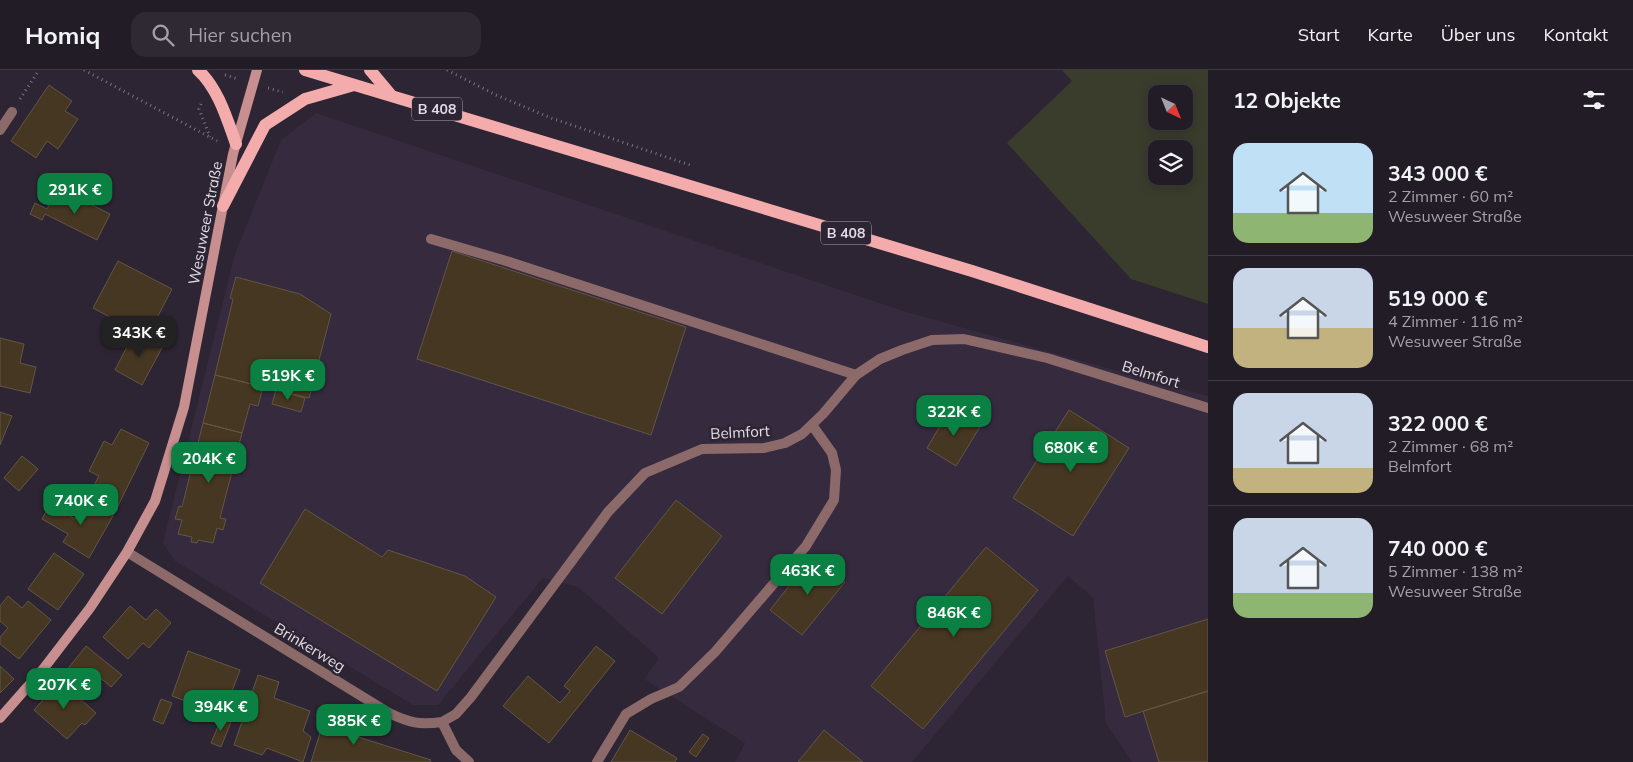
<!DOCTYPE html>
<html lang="de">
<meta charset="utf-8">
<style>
body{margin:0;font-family:Mulish,sans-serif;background:#2e2932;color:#f1f3f6;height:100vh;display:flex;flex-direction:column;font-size:19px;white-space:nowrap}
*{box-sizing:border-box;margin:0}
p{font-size:16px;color:#a2a1a7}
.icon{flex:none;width:28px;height:28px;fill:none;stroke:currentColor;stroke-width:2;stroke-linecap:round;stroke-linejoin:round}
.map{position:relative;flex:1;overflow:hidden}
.sheet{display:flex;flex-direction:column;background:#221c26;width:425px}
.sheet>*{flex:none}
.needle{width:32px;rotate:137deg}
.tools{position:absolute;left:1148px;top:15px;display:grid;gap:10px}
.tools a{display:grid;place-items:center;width:45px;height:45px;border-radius:10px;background:#221c26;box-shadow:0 2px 12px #0003,0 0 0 1px #3f3a43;font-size:25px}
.price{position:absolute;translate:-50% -42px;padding:0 11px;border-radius:10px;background:#0b8043;color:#fff;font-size:16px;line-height:32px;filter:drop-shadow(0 1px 2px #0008)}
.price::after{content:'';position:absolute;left:50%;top:30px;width:15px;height:11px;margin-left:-8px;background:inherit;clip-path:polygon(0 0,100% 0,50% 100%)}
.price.current{background:#222;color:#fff}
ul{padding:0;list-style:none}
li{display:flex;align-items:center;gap:15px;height:125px;padding:0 25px}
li+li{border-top:1px solid #3f3a43}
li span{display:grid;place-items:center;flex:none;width:140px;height:100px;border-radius:15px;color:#555}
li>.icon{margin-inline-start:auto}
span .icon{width:60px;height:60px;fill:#fffc;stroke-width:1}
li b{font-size:21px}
h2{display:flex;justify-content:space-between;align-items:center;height:60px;padding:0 25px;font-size:21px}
header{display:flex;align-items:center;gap:30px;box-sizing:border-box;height:70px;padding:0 25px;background:#221c26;border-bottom:1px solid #3f3a43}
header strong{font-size:24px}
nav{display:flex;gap:28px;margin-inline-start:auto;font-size:18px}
.search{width:350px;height:45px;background:#2e2932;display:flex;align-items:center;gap:12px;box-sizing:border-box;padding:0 18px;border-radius:15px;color:#a2a1a7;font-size:19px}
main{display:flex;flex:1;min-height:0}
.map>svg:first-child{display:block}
</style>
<header>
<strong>Homiq</strong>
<div class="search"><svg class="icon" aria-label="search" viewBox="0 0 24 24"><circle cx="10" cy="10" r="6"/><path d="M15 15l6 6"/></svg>Hier suchen</div>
<nav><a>Start</a><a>Karte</a><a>Über uns</a><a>Kontakt</a></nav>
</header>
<main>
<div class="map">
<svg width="1208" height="692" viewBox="0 0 1208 692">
<rect width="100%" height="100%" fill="#2d2533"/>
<path fill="#362a3e" d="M 316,43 L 903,241 L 1208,326 L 1208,692 L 1132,692 L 1106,653 L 1093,528 L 1068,506 L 912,692 L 735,692 L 745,673 L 644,609 L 659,588 L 578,517 L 543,508 L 438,635 L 413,635 L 175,491 L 163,473 L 235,184 L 281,70 Z"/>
<path fill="#3a3c2c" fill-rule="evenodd" d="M 1062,0 L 1208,0 L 1208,234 L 1131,209 L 1007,73 L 1072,11 ZM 1156,24 L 1184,24 L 1184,51 L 1156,51 ZM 1156,79 L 1184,79 L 1184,106 L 1156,106 Z"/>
<path fill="#463722" stroke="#615646" d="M 49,15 L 72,31 L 65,41 L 78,49 L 58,79 L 47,71 L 36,88 L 11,71 Z
M 55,124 L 74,134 L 78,128 L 110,144 L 97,170 L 45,144 L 42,150 L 30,144 L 35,133 L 47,139 Z
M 452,181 L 686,257 L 651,365 L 417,289 Z
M 118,191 L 172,219 L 147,267 L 93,238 Z
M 236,207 L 300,224 L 331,244 L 309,328 L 215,305 L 233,229 L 230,228 Z
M 135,261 L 163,276 L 142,315 L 115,300 Z
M 0,268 L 24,274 L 20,293 L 36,297 L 30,323 L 0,316 Z
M 215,305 L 263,317 L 258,336 L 250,334 L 242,363 L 203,353 Z
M 276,320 L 305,328 L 301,342 L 272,334 Z
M 1069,340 L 1129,378 L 1073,466 L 1013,428 Z
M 949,341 L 965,351 L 969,344 L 983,352 L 956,396 L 927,378 Z
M 0,342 L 12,346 L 0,375 Z
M 203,353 L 242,363 L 220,448 L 226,449 L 223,460 L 217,458 L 213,473 L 198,470 L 197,473 L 191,472 L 192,467 L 178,464 L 182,450 L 175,449 L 179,436 L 182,437 Z
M 121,359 L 149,373 L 114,444 L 87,428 L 99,406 L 89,401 L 104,371 L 112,375 Z
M 22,386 L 38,399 L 19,421 L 4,408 Z
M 87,428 L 114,444 L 89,488 L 63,472 L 68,464 L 42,449 L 50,435 L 75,449 Z
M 676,430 L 722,466 L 662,544 L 615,508 Z
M 305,439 L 382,487 L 388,480 L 465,506 L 496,527 L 437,621 L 260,513 Z
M 986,477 L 1038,520 L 923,659 L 871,616 Z
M 54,483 L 84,504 L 58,540 L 28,519 Z
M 813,486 L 845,512 L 802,565 L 770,540 Z
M 8,526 L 22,538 L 28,531 L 51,550 L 19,589 L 0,574 L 0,567 L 8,558 L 0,551 L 0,536 Z
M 130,536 L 146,550 L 156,539 L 171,553 L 149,578 L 143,573 L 128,589 L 103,567 Z
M 1208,549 L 1208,621 L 1125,647 L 1105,581 Z
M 86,576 L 122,605 L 111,617 L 96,604 L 81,622 L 62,606 Z
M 596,576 L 615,591 L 549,673 L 503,636 L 528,606 L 560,633 L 570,621 L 564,616 Z
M 188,581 L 240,600 L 223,645 L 172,626 Z
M 0,596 L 14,609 L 0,623 Z
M 258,605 L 279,612 L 274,628 L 310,641 L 303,661 L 311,667 L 303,692 L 267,678 L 262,685 L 234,675 Z
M 60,611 L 96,643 L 85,655 L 82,653 L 67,669 L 34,640 Z
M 1208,621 L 1208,692 L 1159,692 L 1143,641 Z
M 161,629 L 172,633 L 163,654 L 153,650 Z
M 326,644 L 359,655 L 355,666 L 431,690 L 430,692 L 311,692 Z
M 222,647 L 231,652 L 221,677 L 211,673 Z
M 630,660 L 677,688 L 675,692 L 611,692 Z
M 824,660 L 863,692 L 798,692 Z
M 703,664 L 709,668 L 696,687 L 689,682 Z"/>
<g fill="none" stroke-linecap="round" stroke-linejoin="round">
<path stroke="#7a737f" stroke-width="3" stroke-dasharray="1 4" stroke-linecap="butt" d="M 84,0 L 217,71
M 447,0 L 496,25 L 551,48 L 690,95
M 225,5 L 238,9
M 268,18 L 283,22
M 20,29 L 39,0
M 201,34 L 199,39 L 210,67"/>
<path stroke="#8d6a6a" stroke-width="10" d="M 431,169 L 503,190 L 856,305
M 597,692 L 626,644 L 651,629 L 679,617 L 715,582 L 806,476 L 834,430 L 836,400 L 832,383 L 812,355"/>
<path stroke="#8d6a6a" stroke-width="10" d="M 0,60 L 12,42
M 127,482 L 389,643 C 410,653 419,655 442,652 L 456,680 L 469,692
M 442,652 L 456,644 L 471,627 L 608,442 L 645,403 L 702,379 L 764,378 L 785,373 L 802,364 L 823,344 L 856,305 L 880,289 L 902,280 L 932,270 L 964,269 L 1047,288 L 1208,338"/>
<path stroke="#c78f8f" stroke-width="10" d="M 0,648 L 44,598 L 90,538 L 127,482 L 155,431 L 184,337 L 233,84 L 257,0"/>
<path stroke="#f3abab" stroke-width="12" d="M 198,0 C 218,18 227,49 236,74
M 305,0 L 972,201 L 1208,277
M 370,0 L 391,25
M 223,136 L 265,55 L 305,29 L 354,15"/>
</g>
<g text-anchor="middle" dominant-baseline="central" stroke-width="5" stroke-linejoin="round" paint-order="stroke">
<g fill="#2d2533" stroke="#aca5b0" stroke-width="1">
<rect x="412" y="27.5" width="50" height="23" rx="4"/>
<rect x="821" y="151.5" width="50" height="23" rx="4"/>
</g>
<g font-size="14" font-weight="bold" fill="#e2dce6">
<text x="437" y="39">B 408</text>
<text x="846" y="163">B 408</text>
</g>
<g font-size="15" fill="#e2dce6" stroke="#2d2533">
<text transform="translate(205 153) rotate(-79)">Wesuweer Straße</text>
<text transform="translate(1151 304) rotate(17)">Belmfort</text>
<text transform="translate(740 362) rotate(-3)">Belmfort</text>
<text transform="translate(310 577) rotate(31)">Brinkerweg</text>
</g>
</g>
</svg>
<div class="tools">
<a><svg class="needle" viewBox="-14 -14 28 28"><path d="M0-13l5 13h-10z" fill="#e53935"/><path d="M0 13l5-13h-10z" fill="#a2a1a7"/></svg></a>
<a><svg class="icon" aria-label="layers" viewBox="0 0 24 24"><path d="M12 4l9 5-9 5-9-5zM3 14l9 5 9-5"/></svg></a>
</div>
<b class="price" style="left:75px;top:145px">291K €</b>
<b class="price current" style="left:139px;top:288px">343K €</b>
<b class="price" style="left:288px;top:331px">519K €</b>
<b class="price" style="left:954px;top:367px">322K €</b>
<b class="price" style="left:1071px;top:403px">680K €</b>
<b class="price" style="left:209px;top:414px">204K €</b>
<b class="price" style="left:81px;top:456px">740K €</b>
<b class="price" style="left:808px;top:526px">463K €</b>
<b class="price" style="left:954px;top:568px">846K €</b>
<b class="price" style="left:64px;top:640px">207K €</b>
<b class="price" style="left:221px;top:662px">394K €</b>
<b class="price" style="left:354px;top:676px">385K €</b>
</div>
<section class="sheet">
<h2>12 Objekte<svg class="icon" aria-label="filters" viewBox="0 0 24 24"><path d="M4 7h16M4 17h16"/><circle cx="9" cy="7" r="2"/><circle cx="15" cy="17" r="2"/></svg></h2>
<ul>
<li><span style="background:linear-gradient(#bfe0f5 70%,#8fb573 0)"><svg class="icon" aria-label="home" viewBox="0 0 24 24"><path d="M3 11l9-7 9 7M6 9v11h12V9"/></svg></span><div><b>343 000 €</b><p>2 Zimmer · 60 m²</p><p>Wesuweer Straße</p></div></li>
<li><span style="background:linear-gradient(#c9d6e8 60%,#c2b280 0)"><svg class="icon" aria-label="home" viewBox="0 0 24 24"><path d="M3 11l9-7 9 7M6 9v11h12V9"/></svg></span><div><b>519 000 €</b><p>4 Zimmer · 116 m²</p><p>Wesuweer Straße</p></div></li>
<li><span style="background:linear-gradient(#c9d6e8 75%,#c2b280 0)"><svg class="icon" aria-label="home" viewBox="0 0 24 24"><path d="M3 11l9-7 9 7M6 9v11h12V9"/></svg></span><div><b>322 000 €</b><p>2 Zimmer · 68 m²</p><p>Belmfort</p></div></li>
<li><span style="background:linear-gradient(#c9d6e8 75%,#8fb573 0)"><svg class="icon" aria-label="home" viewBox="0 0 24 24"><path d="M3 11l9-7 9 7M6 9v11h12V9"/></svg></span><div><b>740 000 €</b><p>5 Zimmer · 138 m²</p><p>Wesuweer Straße</p></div></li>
</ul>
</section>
</main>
